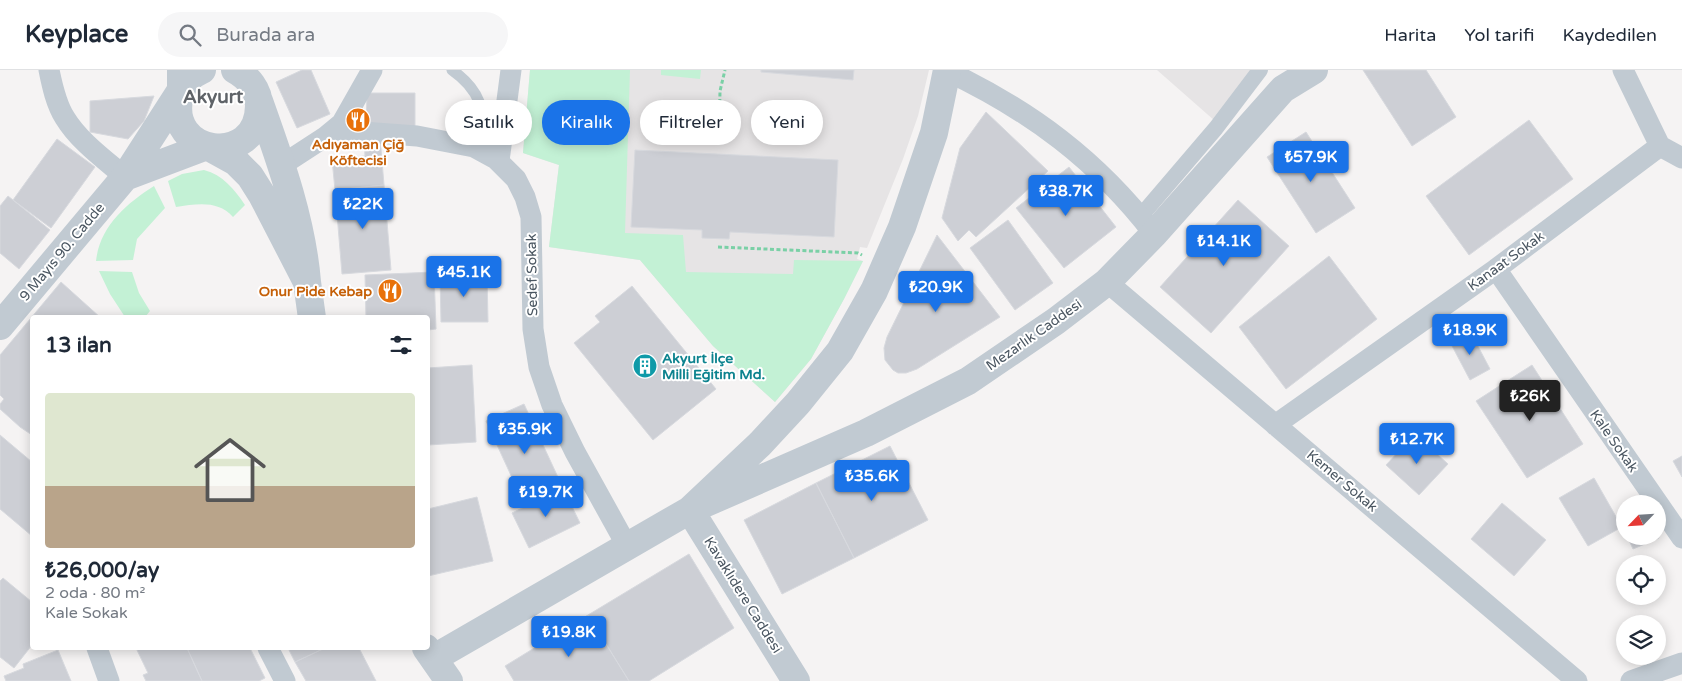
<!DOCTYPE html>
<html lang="tr">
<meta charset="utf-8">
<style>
body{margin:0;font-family:"Varela Round",sans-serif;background:#f6f6f7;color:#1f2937;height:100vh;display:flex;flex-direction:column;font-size:19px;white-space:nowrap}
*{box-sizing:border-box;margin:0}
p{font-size:16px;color:#747a83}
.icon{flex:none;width:28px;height:28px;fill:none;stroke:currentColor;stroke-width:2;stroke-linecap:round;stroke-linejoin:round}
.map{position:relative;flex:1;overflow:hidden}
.sheet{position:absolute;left:30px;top:245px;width:400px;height:335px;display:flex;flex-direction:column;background:#fff;border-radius:5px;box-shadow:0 2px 12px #0003}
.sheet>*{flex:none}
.hud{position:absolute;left:445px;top:30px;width:475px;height:45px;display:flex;gap:10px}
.needle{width:32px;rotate:245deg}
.buttons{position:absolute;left:1616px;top:425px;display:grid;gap:10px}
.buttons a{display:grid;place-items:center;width:50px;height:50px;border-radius:50%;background:#fff;box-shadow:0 2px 12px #0003;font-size:25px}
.price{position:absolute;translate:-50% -42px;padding:0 11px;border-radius:5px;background:#1a73e8;color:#fff;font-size:16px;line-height:32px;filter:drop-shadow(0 1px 2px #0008)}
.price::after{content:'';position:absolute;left:50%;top:30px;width:15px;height:11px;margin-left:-8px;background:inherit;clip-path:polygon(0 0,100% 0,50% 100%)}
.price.active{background:#222;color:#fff}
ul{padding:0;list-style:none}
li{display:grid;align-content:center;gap:10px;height:265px;padding:0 15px}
li span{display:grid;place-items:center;height:155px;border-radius:5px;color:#555}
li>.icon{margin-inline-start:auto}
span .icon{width:90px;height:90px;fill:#fffc;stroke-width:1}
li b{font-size:21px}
h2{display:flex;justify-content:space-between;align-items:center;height:60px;padding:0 15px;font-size:21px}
.tag{padding:0 18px;border-radius:22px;background:#fff;box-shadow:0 2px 12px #0003;font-size:18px;line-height:45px}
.tag.active{background:#1a73e8;color:#fff}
header{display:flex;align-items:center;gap:30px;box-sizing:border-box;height:70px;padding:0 25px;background:#fff;border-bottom:1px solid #e0e1e3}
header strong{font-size:24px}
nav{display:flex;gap:28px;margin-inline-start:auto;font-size:18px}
.search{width:350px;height:45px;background:#f6f6f7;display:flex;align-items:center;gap:12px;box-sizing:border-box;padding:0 18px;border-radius:28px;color:#747a83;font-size:19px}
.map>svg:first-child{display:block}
</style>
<header>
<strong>Keyplace</strong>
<div class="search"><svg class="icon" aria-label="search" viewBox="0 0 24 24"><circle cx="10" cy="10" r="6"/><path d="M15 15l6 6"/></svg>Burada ara</div>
<nav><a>Harita</a><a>Yol tarifi</a><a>Kaydedilen</a></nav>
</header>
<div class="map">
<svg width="1682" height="611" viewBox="0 0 1682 611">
<rect width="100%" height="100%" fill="#f5f3f3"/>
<path fill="#e6e4e5" d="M 530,0 L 929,0 L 918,46 L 903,89 L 867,178 L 860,177 L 857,189 L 863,191 L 844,229 L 811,289 L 775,332 L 713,276 L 640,190 L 549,177 L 559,95 L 523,83 Z
M 1157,0 L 1256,0 L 1215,51 Z"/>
<path fill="#c3f1d5" d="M 530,0 L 630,0 L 625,163 L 683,165 L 686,202 L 793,204 L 794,190 L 863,191 L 844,229 L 811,289 L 775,332 L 713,276 L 640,190 L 549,177 L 559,95 L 523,83 Z
M 661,0 L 701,0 L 700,9 L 661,5 Z
M 204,100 C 223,105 234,119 245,135 L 233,147 C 218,130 197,134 176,137 L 168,111 L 182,104 Z
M 154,116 L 165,138 L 137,169 L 133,190 L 96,191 C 100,156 126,134 154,116 Z
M 99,201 L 132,202 L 139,223 L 150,241 L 145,247 L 125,247 L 110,224 Z"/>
<path fill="#cdcfd5" stroke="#d7d9de" d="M 302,0 L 311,0 L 330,44 L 297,58 L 276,12 Z
M 761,0 L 854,0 L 853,10 L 761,2 Z
M 1363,0 L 1426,0 L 1456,47 L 1412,76 Z
M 367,23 L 415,23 L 415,58 L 366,58 Z
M 154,26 L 144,51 L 128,69 L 90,62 L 90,31 Z
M 986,42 L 1048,101 L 976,167 L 969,160 L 958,171 L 942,148 L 960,78 Z
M 1529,50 L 1573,109 L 1469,185 L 1426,126 Z
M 1306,62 L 1355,138 L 1316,163 L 1267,87 Z
M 380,67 L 384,115 L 335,120 L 332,89 L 365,86 L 364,68 Z
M 57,69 L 95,97 L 51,158 L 13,130 Z
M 635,80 L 838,90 L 834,167 L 730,162 L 729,169 L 702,168 L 702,160 L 631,157 Z
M 1069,97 L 1116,157 L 1064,198 L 1016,138 Z
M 384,115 L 391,200 L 342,204 L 335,120 Z
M 8,126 L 50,160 L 19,199 L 0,183 L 0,136 Z
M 1238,130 L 1289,176 L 1211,263 L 1160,217 Z
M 1008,150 L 1053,213 L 1015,240 L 970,178 Z
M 937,165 L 1000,247 L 917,299 L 906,303 L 898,303 L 893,300 L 885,290 L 884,278 L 887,267 Z
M 1329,186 L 1377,249 L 1286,319 L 1239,257 Z
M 434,202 L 436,259 L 428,260 L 428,248 L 366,248 L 365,205 Z
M 440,205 L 487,205 L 488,252 L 441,252 Z
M 61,212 L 101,248 L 32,248 L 32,365 L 20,357 L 0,339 L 0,334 L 4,329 L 0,325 L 0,285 Z
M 632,216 L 716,319 L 653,370 L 574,273 L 600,252 L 595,246 Z
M 1471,263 L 1490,299 L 1470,310 L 1451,274 Z
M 472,295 L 476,372 L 428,375 L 428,298 Z
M 1532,295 L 1583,374 L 1527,408 L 1476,331 Z
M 524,334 L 563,418 L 525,436 L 486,351 Z
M 1415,364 L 1448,394 L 1419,425 L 1386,395 Z
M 0,365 L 32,392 L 32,466 L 0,439 Z
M 890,376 L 928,450 L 854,488 L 816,413 Z
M 1682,386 L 1682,407 L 1673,391 Z
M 1594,408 L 1622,457 L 1588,476 L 1559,428 Z
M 816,413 L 854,488 L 782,524 L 744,450 Z
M 563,418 L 580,453 L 529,478 L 512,443 Z
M 477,427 L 493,491 L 428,506 L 428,439 Z
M 1502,433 L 1546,470 L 1514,506 L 1471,469 Z
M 1658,465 L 1659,468 L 1633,479 L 1627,466 L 1658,466 Z
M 689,484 L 734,558 L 649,611 L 629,611 L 588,545 Z
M 3,508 L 32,532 L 32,575 L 14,598 L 0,587 L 0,511 Z
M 588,545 L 629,611 L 514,611 L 505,596 Z
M 136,578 L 187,578 L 202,611 L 146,611 L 143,605 L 148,603 Z
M 187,578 L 250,578 L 265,608 L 259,611 L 202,611 Z
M 288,578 L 325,578 L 295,592 Z
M 325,578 L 359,578 L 376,611 L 306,611 L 295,592 Z
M 58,580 L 71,611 L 6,611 L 4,606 L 24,598 L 23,594 Z"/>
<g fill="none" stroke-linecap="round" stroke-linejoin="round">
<path stroke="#7ad0a6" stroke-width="3" stroke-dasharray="4 2.5" stroke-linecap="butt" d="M 719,72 L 720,21 L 725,0
M 718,177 L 858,183 L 862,185"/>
<path stroke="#c1cad2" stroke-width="11" d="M 452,0 C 486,24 483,46 487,83"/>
<path stroke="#c1cad2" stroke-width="16" d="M 1140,147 L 1216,58 L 1260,0"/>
<path stroke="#c1cad2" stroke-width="21" d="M 49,0 C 52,15 56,34 65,48 C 79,71 104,89 125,107
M 1623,0 L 1660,76 L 1682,88
M 947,1 C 1031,41 1097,90 1154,164
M 335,60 L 417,66 L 474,77 L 496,89 L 516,109 L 525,127 L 531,147 L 533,259 L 539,297 L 552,335 L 575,382 L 627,476
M 499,91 L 511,0
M 282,95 L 325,67 L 342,53 L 372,0
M 1496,199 L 1682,468
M 1107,212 L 1577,611
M 1275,355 L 1496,199 L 1660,76
M 97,578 L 109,611
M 268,578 L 285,611
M 1631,611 L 1682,593"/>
<path stroke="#c1cad2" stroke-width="28" d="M 181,0 L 181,20 L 125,107 L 207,76 L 236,92 L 250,106 L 262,125 L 307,212 C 302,150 280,90 259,31
M 202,0 C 192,4 182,14 180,25 C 164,86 258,99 259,36 C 259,20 248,7 235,0
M 307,212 L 312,248
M 0,256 L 125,107
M 426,578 L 449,611
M 434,588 L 690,440 L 760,374 L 798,333 L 840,281 L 874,221 L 902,157 L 934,63 L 947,0
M 796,611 L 690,440 L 866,363 L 968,311 L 1056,251 L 1107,212 L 1154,164 L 1283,19 L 1314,0"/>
</g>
<defs>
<symbol id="restaurant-disc" viewBox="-11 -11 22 22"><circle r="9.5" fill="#e8710a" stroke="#fff"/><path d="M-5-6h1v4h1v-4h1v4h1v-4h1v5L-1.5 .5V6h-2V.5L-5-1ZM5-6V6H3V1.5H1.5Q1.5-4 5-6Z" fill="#fff"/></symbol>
<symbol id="building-disc" viewBox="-11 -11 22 22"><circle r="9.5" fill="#0f9aa8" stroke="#fff"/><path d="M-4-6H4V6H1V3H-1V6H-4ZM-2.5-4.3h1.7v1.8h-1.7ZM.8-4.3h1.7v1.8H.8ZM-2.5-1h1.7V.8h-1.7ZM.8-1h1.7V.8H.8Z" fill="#fff"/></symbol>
</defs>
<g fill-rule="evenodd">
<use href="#restaurant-disc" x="344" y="36" width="28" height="28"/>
<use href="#restaurant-disc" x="376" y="207" width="28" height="28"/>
<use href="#building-disc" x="631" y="282" width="28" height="28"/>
</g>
<g text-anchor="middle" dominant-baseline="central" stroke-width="4" stroke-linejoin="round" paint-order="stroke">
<g font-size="14" font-weight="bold" fill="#c56008" stroke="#fff">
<text x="358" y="74">Adıyaman Çiğ<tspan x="358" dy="16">Köftecisi</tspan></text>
<text x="372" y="221" text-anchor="end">Onur Pide Kebap</text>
</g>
<g font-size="14" fill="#4a5661" stroke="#fff">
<text transform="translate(62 182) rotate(-50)">9 Mayıs 90. Cadde</text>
<text transform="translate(1506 191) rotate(-36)">Kanaat Sokak</text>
<text transform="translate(532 205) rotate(-91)">Sedef Sokak</text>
<text transform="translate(1034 265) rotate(-35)">Mezarlık Caddesi</text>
<text transform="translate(1614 371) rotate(55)">Kale Sokak</text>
<text transform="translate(1342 411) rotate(40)">Kemer Sokak</text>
<text transform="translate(743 525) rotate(58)">Kavaklıdere Caddesi</text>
</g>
<g font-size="14" font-weight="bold" fill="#0d838f" stroke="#fff" text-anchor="start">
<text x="662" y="288">Akyurt İlçe<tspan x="662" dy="16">Milli Eğitim Md.</tspan></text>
</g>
<g font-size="19" font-weight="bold" fill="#5f6368" stroke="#fff">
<text x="213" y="27">Akyurt</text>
</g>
</g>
</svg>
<div class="buttons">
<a><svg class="needle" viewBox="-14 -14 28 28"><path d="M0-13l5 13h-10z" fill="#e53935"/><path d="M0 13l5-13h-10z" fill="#747a83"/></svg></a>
<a><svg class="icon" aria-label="locate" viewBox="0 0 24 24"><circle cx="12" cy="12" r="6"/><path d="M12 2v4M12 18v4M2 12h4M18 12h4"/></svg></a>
<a><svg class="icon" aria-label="layers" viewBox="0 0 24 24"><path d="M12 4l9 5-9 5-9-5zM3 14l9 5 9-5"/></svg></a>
</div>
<b class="price" style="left:1311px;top:113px">₺57.9K</b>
<b class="price" style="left:1066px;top:147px">₺38.7K</b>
<b class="price" style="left:363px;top:160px">₺22K</b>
<b class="price" style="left:1224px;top:197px">₺14.1K</b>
<b class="price" style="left:464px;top:228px">₺45.1K</b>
<b class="price" style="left:936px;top:243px">₺20.9K</b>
<b class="price" style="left:1470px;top:286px">₺18.9K</b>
<b class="price active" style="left:1530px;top:352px">₺26K</b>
<b class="price" style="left:525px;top:385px">₺35.9K</b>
<b class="price" style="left:1417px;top:395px">₺12.7K</b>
<b class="price" style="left:872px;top:432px">₺35.6K</b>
<b class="price" style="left:546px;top:448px">₺19.7K</b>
<b class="price" style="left:569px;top:588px">₺19.8K</b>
<div class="hud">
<a class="tag">Satılık</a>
<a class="tag active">Kiralık</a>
<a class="tag">Filtreler</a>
<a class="tag">Yeni</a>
</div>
<section class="sheet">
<h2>13 ilan<svg class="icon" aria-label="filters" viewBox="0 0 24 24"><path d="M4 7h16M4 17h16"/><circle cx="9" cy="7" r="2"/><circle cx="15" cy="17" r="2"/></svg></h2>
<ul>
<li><span style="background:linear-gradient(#dfe7d0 60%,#b9a48a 0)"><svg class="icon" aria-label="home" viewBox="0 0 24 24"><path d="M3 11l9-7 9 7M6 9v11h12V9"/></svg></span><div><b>₺26,000/ay</b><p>2 oda · 80 m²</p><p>Kale Sokak</p></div></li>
</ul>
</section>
</div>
